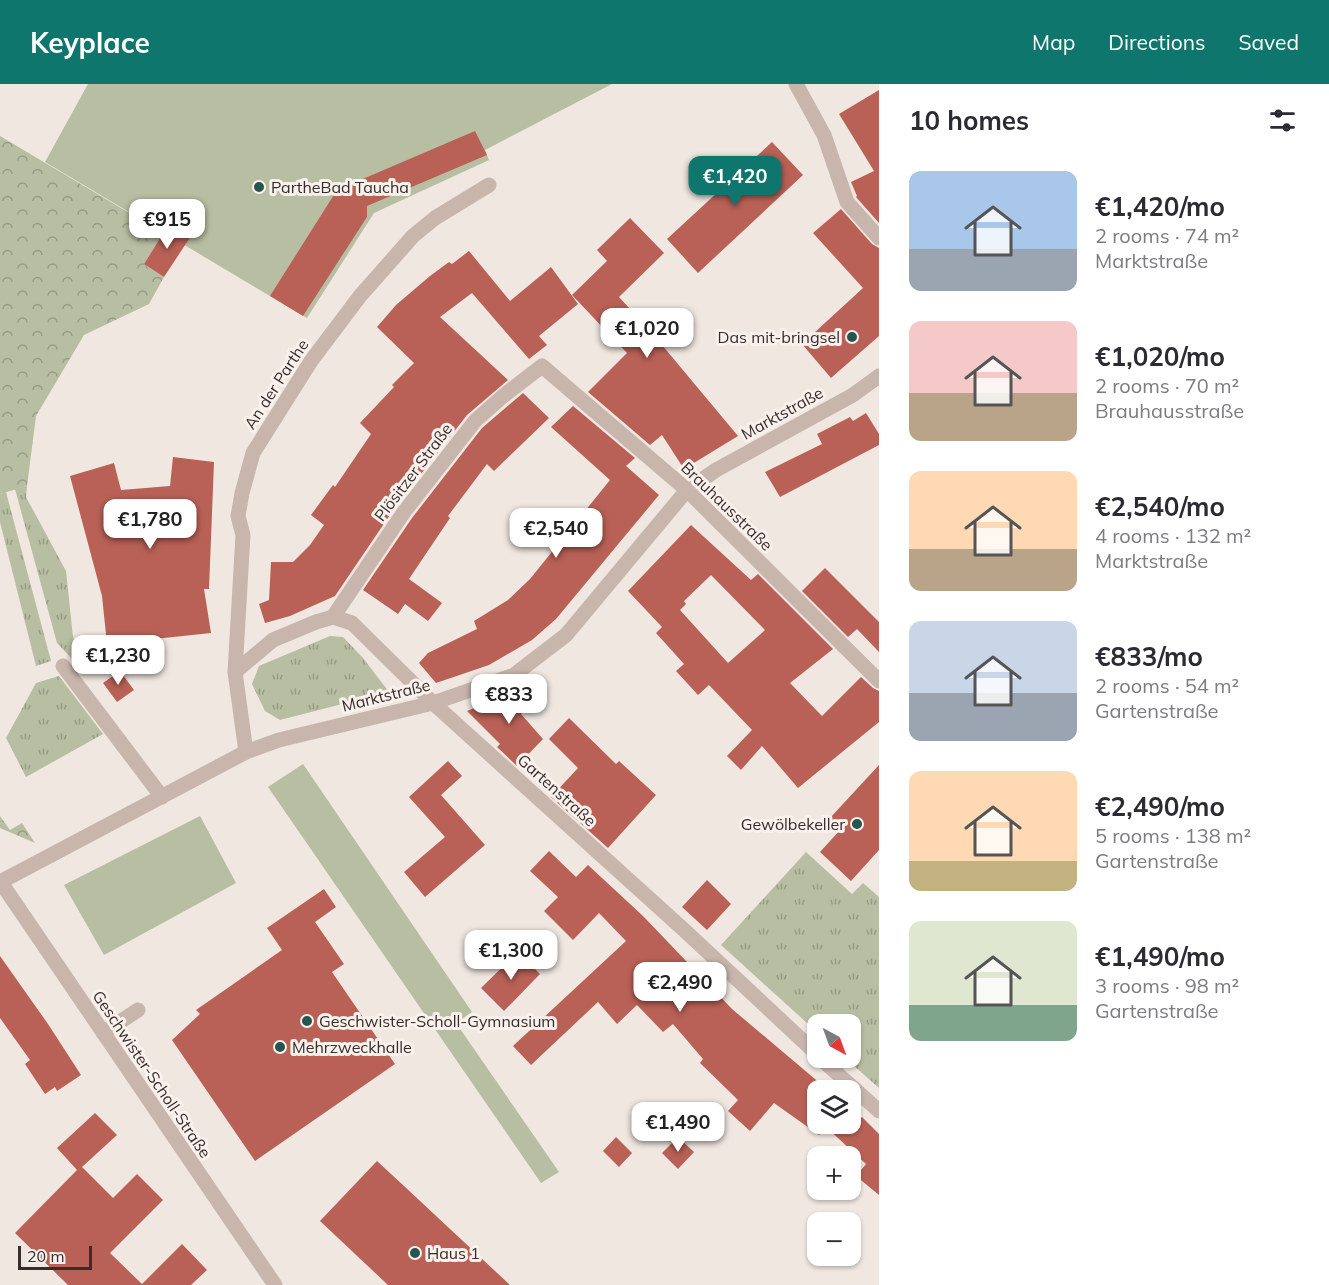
<!DOCTYPE html>
<meta charset="utf-8">
<style>
body{margin:0;font-family:Mulish,sans-serif;background:#f2f2f3;color:#2b2b33;height:100vh;display:flex;flex-direction:column;font-size:22px;white-space:nowrap}
*{box-sizing:border-box;margin:0}
p{font-size:20px;color:#7c7c81}
.icon{flex:none;width:33px;height:33px;fill:none;stroke:currentColor;stroke-width:2;stroke-linecap:round;stroke-linejoin:round}
.map{position:relative;flex:1;overflow:hidden}
.sheet{display:flex;flex-direction:column;background:#fff;width:450px}
.sheet>*{flex:none}
.needle{width:39px;rotate:139deg}
.buttons{position:absolute;left:807px;top:930px;display:grid;gap:12px}
.buttons a{display:grid;place-items:center;width:54px;height:54px;border-radius:12px;background:#fff;box-shadow:0 2px 4px #0004;font-size:30px}
.scale{position:absolute;left:18px;bottom:15px;width:74px;box-sizing:border-box;padding-left:6px;border:3px solid #372d2b;border-top:0;font-size:16px;line-height:21px;white-space:nowrap;color:#372d2b;-webkit-text-stroke:4px #f8f1ec;paint-order:stroke}
.price{position:absolute;translate:-50% -51px;padding:0 14px;border-radius:12px;background:#fff;color:#222;font-size:20px;line-height:39px;filter:drop-shadow(0 2px 3px #0008)}
.price::after{content:'';position:absolute;left:50%;top:36px;width:18px;height:14px;margin-left:-9px;background:inherit;clip-path:polygon(0 0,100% 0,50% 100%)}
.price.on{background:#0f766e;color:#fff}
ul{padding:0;list-style:none}
li{display:flex;align-items:center;gap:18px;height:150px;padding:0 30px}
li span{display:grid;place-items:center;flex:none;width:168px;height:120px;border-radius:12px;color:#555}
li>.icon{margin-inline-start:auto}
span .icon{width:72px;height:72px;fill:#fffc;stroke-width:1}
li b{font-size:26px}
h2{display:flex;justify-content:space-between;align-items:center;height:72px;padding:0 30px;font-size:26px}
header{display:flex;align-items:center;gap:36px;box-sizing:border-box;height:84px;padding:0 30px;background:#0f766e;color:#fff}
header strong{font-size:28px}
nav{display:flex;gap:33px;margin-inline-start:auto;font-size:21px}
main{display:flex;flex:1;min-height:0}
.map>svg:first-child{display:block}
</style>
<header>
<strong>Keyplace</strong>
<nav><a>Map</a><a>Directions</a><a>Saved</a></nav>
</header>
<main>
<div class="map">
<svg width="879" height="1201" viewBox="0 0 879 1201">
<defs>
<pattern id="grass-tufts" width="24" height="20" patternUnits="userSpaceOnUse" patternTransform="scale(1.5)"><rect width="24" height="20" fill="#b8bea1"/><path d="M3 7l-1-3M5 7V3M7 7l1-3M15 17l-1-3M17 17v-4M19 17l1-3" fill="none" stroke="#969b83"/></pattern>
<pattern id="park-crowns" width="20" height="18" patternUnits="userSpaceOnUse" patternTransform="scale(1.5)"><rect width="20" height="18" fill="#b8bea1"/><path d="M2 6a3 3 0 1 1 6 0M12 15a3 3 0 1 1 6 0" fill="none" stroke="#969b83"/></pattern>
</defs>
<rect width="100%" height="100%" fill="#f0e7e0"/>
<path fill="url(#grass-tufts)" d="M 27,402 L 26,413 L 66,487 L 73,553 L 78,574 L 74,577 L 57,559 L 15,405 Z
M 6,408 L 51,577 L 36,582 L 0,438 L 0,410 Z
M 330,552 L 343,553 L 363,574 L 389,608 L 280,636 L 265,627 L 252,600 L 259,582 Z
M 59,592 L 103,650 L 26,693 L 6,654 L 36,599 Z
M 806,768 L 852,810 L 863,799 L 879,813 L 879,1004 L 845,974 L 850,974 L 850,940 L 818,940 L 817,948 L 721,861 Z"/>
<path fill="url(#park-crowns)" d="M 0,52 L 163,149 L 144,180 L 164,193 L 149,220 L 84,251 L 36,332 L 27,402 L 0,410 Z
M 0,732 L 10,746 L 22,739 L 35,759 L 0,744 Z"/>
<path fill="#b8bea1" d="M 88,0 L 612,0 L 485,66 L 489,76 L 374,129 L 307,234 L 45,78 Z
M 303,680 L 472,928 L 456,939 L 559,1088 L 541,1099 L 268,703 Z
M 200,732 L 236,799 L 104,871 L 64,801 Z"/>
<path fill="#b96156" fill-rule="evenodd" d="M 879,6 L 879,139 L 856,113 L 857,112 L 851,98 L 874,87 L 839,30 Z
M 475,47 L 487,71 L 367,122 L 367,133 L 303,232 L 270,212 L 337,106 Z
M 772,58 L 803,91 L 698,189 L 667,155 Z
M 841,125 L 872,160 L 879,164 L 879,252 L 831,294 L 802,260 L 863,204 L 813,149 Z
M 630,134 L 664,169 L 619,213 L 652,249 L 738,352 L 684,385 L 662,351 L 650,361 L 588,308 L 627,269 L 572,211 L 607,177 L 597,166 Z
M 170,138 L 191,152 L 164,193 L 144,180 Z
M 469,167 L 510,217 L 551,183 L 578,220 L 539,252 L 547,261 L 529,275 L 472,209 L 440,233 L 508,296 L 467,331 L 396,422 L 335,512 L 290,532 L 265,539 L 259,520 L 269,516 L 271,478 L 293,478 L 310,461 L 324,441 L 311,431 L 333,401 L 335,403 L 371,350 L 360,339 L 394,303 L 392,301 L 414,279 L 377,243 L 396,221 L 430,192 L 449,178 L 452,180 Z
M 523,309 L 549,334 L 494,387 L 487,380 L 448,432 L 450,434 L 409,495 L 442,519 L 428,537 L 405,520 L 398,530 L 363,506 L 412,434 L 482,344 Z
M 573,322 L 635,374 L 626,382 L 659,411 L 556,535 L 532,556 L 489,581 L 436,599 L 419,579 L 428,569 L 477,545 L 474,537 L 508,516 L 530,495 L 610,396 L 551,343 Z
M 866,329 L 879,350 L 879,361 L 780,413 L 765,388 L 822,360 L 817,350 L 850,333 L 853,337 Z
M 173,373 L 214,378 L 209,505 L 204,505 L 211,549 L 107,560 L 102,512 L 70,392 L 114,379 L 121,406 L 170,402 Z
M 691,441 L 751,496 L 758,490 L 833,565 L 790,599 L 822,632 L 861,593 L 873,604 L 879,607 L 879,638 L 798,704 L 762,662 L 741,686 L 727,672 L 752,646 L 709,601 L 698,611 L 676,587 L 684,580 L 656,549 L 662,543 L 628,507 ZM 711,491 L 765,546 L 728,579 L 680,526 L 686,520 L 684,517 Z
M 825,484 L 879,538 L 879,568 L 857,545 L 848,553 L 802,507 Z
M 120,587 L 134,606 L 117,618 L 103,599 Z
M 521,605 L 530,619 L 521,630 L 543,655 L 517,682 L 497,663 L 500,660 L 467,627 Z
M 569,634 L 616,680 L 619,677 L 656,711 L 608,764 L 551,713 L 578,684 L 549,655 Z
M 448,677 L 462,692 L 441,711 L 485,761 L 425,813 L 404,788 L 445,753 L 409,713 Z
M 879,681 L 879,766 L 851,797 L 820,768 L 841,745 L 830,734 Z
M 549,767 L 576,793 L 588,781 L 643,832 L 732,925 L 828,1006 L 818,1006 L 818,1040 L 850,1040 L 850,1032 L 857,1038 L 862,1033 L 879,1050 L 879,1111 L 856,1092 L 866,1080 L 825,1042 L 819,1051 L 774,1019 L 750,1047 L 728,1027 L 738,1016 L 700,979 L 703,975 L 673,940 L 663,948 L 637,921 L 617,940 L 598,918 L 531,981 L 513,962 L 626,857 L 599,829 L 573,856 L 544,827 L 558,813 L 530,787 Z
M 707,796 L 731,820 L 707,846 L 682,823 Z
M 324,805 L 336,823 L 315,838 L 344,880 L 332,888 L 395,980 L 255,1077 L 172,956 L 200,930 L 196,926 L 282,866 L 267,844 Z
M 518,868 L 540,890 L 504,927 L 481,904 Z
M 0,872 L 48,940 L 81,991 L 57,1007 L 55,1003 L 45,1010 L 25,980 L 30,976 L 0,934 Z
M 95,1029 L 117,1051 L 82,1083 L 113,1114 L 137,1090 L 163,1116 L 110,1169 L 142,1200 L 182,1160 L 207,1186 L 191,1201 L 68,1201 L 15,1149 L 77,1086 L 57,1064 Z
M 616,1053 L 632,1069 L 619,1083 L 603,1067 Z
M 678,1053 L 694,1068 L 678,1085 L 662,1069 Z
M 377,1077 L 404,1102 L 510,1201 L 388,1201 L 320,1137 Z"/>
<g fill="none" stroke-linecap="round" stroke-linejoin="round">
<path stroke="#c8b6ad" stroke-width="15" d="M 796,0 L 824,51 L 847,118 L 879,154
M 333,533 L 404,428 L 475,337 L 502,313 L 542,282 L 687,406 L 879,597
M 63,582 L 162,713
M 235,588 L 243,451 L 238,432 L 242,409 L 253,369 L 311,277 L 360,212 L 413,152 L 435,134 L 489,101
M 246,668 L 235,588 L 273,556 L 316,538 L 333,533 L 352,539 L 433,619 L 683,845 L 818,971
M 0,797 L 275,1201
M 0,798 L 246,668 L 279,656 L 433,619 L 514,591 L 566,551 L 687,406 L 716,386 L 853,311 L 879,292
M 103,949 L 138,926
M 820,974 L 879,1027"/>
</g>
<g fill="#255451" stroke="#f8f1ec" stroke-width="2">
<circle cx="259" cy="103" r="6"/>
<circle cx="852" cy="253" r="6"/>
<circle cx="857" cy="740" r="6"/>
<circle cx="307" cy="937" r="6"/>
<circle cx="280" cy="963" r="6"/>
<circle cx="415" cy="1169" r="6"/>
</g>
<g text-anchor="middle" dominant-baseline="central" stroke-width="6" stroke-linejoin="round" paint-order="stroke">
<g font-size="16" fill="#372d2b" stroke="#f8f1ec" text-anchor="start">
<text x="271" y="103">PartheBad Taucha</text>
<text x="840" y="253" text-anchor="end">Das mit-bringsel</text>
<text x="845" y="740" text-anchor="end">Gewölbekeller</text>
<text x="319" y="937">Geschwister-Scholl-Gymnasium</text>
<text x="292" y="963">Mehrzweckhalle</text>
<text x="427" y="1169">Haus 1</text>
</g>
<g font-size="16" fill="#372d2b" stroke="#f8f1ec">
<text transform="translate(276 300) rotate(-57)">An der Parthe</text>
<text transform="translate(782 329) rotate(-29)">Marktstraße</text>
<text transform="translate(413 388) rotate(-53)">Plösitzer Straße</text>
<text transform="translate(727 422) rotate(44)">Brauhausstraße</text>
<text transform="translate(386 611) rotate(-14)">Marktstraße</text>
<text transform="translate(557 706) rotate(42)">Gartenstraße</text>
<text transform="translate(152 990) rotate(56)">Geschwister-Scholl-Straße</text>
</g>
</g>
</svg>
<div class="buttons">
<a><svg class="needle" viewBox="-14 -14 28 28"><path d="M0-13l5 13h-10z" fill="#e53935"/><path d="M0 13l5-13h-10z" fill="#7c7c81"/></svg></a>
<a><svg class="icon" aria-label="layers" viewBox="0 0 24 24"><path d="M12 4l9 5-9 5-9-5zM3 14l9 5 9-5"/></svg></a>
<a>+</a>
<a>−</a>
</div>
<div class="scale">20 m</div>
<b class="price on" style="left:735px;top:123px">€1,420</b>
<b class="price" style="left:167px;top:166px">€915</b>
<b class="price" style="left:647px;top:275px">€1,020</b>
<b class="price" style="left:150px;top:466px">€1,780</b>
<b class="price" style="left:556px;top:475px">€2,540</b>
<b class="price" style="left:118px;top:602px">€1,230</b>
<b class="price" style="left:509px;top:641px">€833</b>
<b class="price" style="left:511px;top:897px">€1,300</b>
<b class="price" style="left:680px;top:929px">€2,490</b>
<b class="price" style="left:678px;top:1069px">€1,490</b>
</div>
<section class="sheet">
<h2>10 homes<svg class="icon" aria-label="filters" viewBox="0 0 24 24"><path d="M4 7h16M4 17h16"/><circle cx="9" cy="7" r="2"/><circle cx="15" cy="17" r="2"/></svg></h2>
<ul>
<li><span style="background:linear-gradient(#a9c7e8 65%,#9aa5b1 0)"><svg class="icon" aria-label="home" viewBox="0 0 24 24"><path d="M3 11l9-7 9 7M6 9v11h12V9"/></svg></span><div><b>€1,420/mo</b><p>2 rooms · 74 m²</p><p>Marktstraße</p></div></li>
<li><span style="background:linear-gradient(#f6c9c9 60%,#b9a48a 0)"><svg class="icon" aria-label="home" viewBox="0 0 24 24"><path d="M3 11l9-7 9 7M6 9v11h12V9"/></svg></span><div><b>€1,020/mo</b><p>2 rooms · 70 m²</p><p>Brauhausstraße</p></div></li>
<li><span style="background:linear-gradient(#ffd9b3 65%,#b9a48a 0)"><svg class="icon" aria-label="home" viewBox="0 0 24 24"><path d="M3 11l9-7 9 7M6 9v11h12V9"/></svg></span><div><b>€2,540/mo</b><p>4 rooms · 132 m²</p><p>Marktstraße</p></div></li>
<li><span style="background:linear-gradient(#c9d6e8 60%,#9aa5b1 0)"><svg class="icon" aria-label="home" viewBox="0 0 24 24"><path d="M3 11l9-7 9 7M6 9v11h12V9"/></svg></span><div><b>€833/mo</b><p>2 rooms · 54 m²</p><p>Gartenstraße</p></div></li>
<li><span style="background:linear-gradient(#ffd9b3 75%,#c2b280 0)"><svg class="icon" aria-label="home" viewBox="0 0 24 24"><path d="M3 11l9-7 9 7M6 9v11h12V9"/></svg></span><div><b>€2,490/mo</b><p>5 rooms · 138 m²</p><p>Gartenstraße</p></div></li>
<li><span style="background:linear-gradient(#dfe7d0 70%,#7fa58c 0)"><svg class="icon" aria-label="home" viewBox="0 0 24 24"><path d="M3 11l9-7 9 7M6 9v11h12V9"/></svg></span><div><b>€1,490/mo</b><p>3 rooms · 98 m²</p><p>Gartenstraße</p></div></li>
</ul>
</section>
</main>
